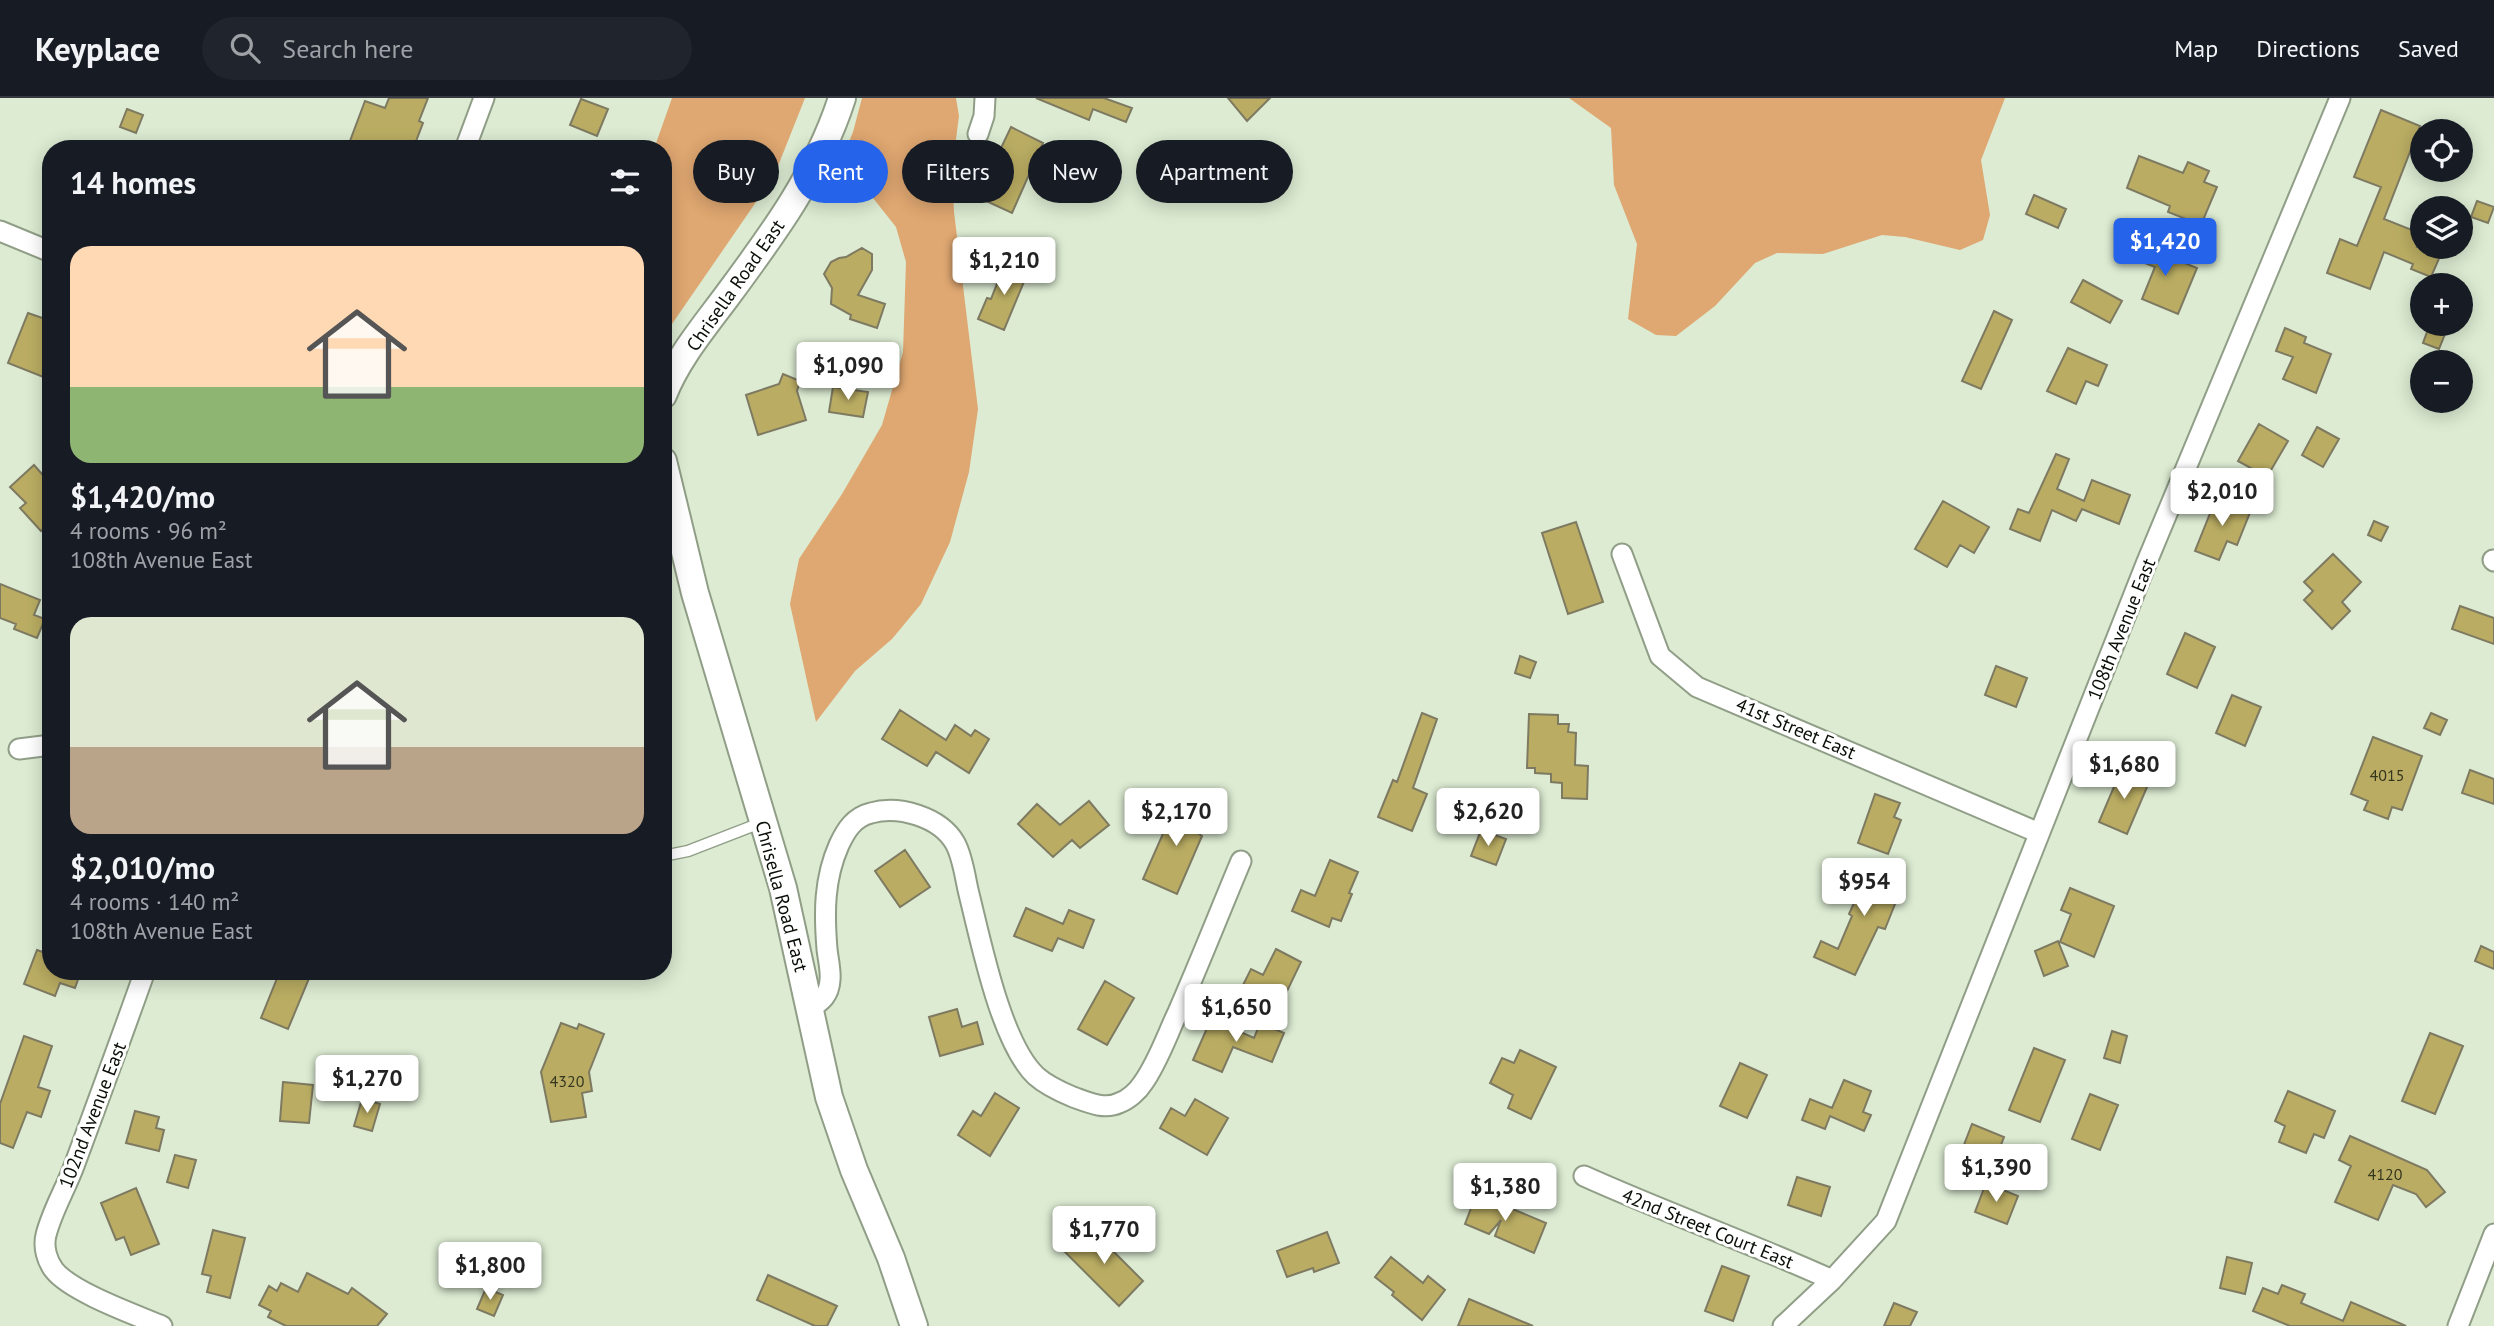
<!DOCTYPE html>
<meta charset="utf-8">
<style>
body{margin:0;font-family:"PT Sans",sans-serif;background:#20242c;color:#f1f3f6;height:100vh;display:flex;flex-direction:column;font-size:26px;white-space:nowrap}
*{box-sizing:border-box;margin:0}
p{font-size:23px;color:#9ea1a6}
.icon{flex:none;width:38px;height:38px;fill:none;stroke:currentColor;stroke-width:2;stroke-linecap:round;stroke-linejoin:round}
.map{position:relative;flex:1;overflow:hidden}
.details{position:absolute;left:42px;top:42px;width:630px;height:840px;display:flex;flex-direction:column;background:#171b24;border-radius:28px;box-shadow:0 4px 18px #0003}
.details>*{flex:none}
.hud{position:absolute;left:693px;top:42px;width:665px;height:63px;display:flex;gap:14px}
.buttons{position:absolute;left:2410px;top:21px;display:grid;gap:14px}
.buttons a{display:grid;place-items:center;width:63px;height:63px;border-radius:50%;background:#171b24;box-shadow:0 4px 18px #0003;font-size:35px}
.price{position:absolute;translate:-50% -60px;padding:0 16px;border-radius:7px;background:#fff;color:#222;font-size:23px;line-height:46px;filter:drop-shadow(0 2px 4px #0008)}
.price::after{content:'';position:absolute;left:50%;top:42px;width:21px;height:16px;margin-left:-10px;background:inherit;clip-path:polygon(0 0,100% 0,50% 100%)}
.price.current{background:#2563eb;color:#fff}
ul{padding:0;list-style:none}
li{display:grid;align-content:center;gap:14px;height:371px;padding:0 28px}
li span{display:grid;place-items:center;height:217px;border-radius:21px;color:#555}
li>.icon{margin-inline-start:auto}
span .icon{width:126px;height:126px;fill:#fffc;stroke-width:1}
li b{font-size:30px}
h2{display:flex;justify-content:space-between;align-items:center;height:84px;padding:0 28px;font-size:30px}
.chip{padding:0 24px;border-radius:32px;background:#171b24;box-shadow:0 4px 18px #0003;font-size:24px;line-height:63px}
.chip.current{background:#2563eb;color:#fff}
header{display:flex;align-items:center;gap:42px;box-sizing:border-box;height:98px;padding:0 35px;background:#171b24;border-bottom:2px solid #363941}
header strong{font-size:33px}
nav{display:flex;gap:38px;margin-inline-start:auto;font-size:24px}
.search{width:490px;height:63px;background:#20242c;display:flex;align-items:center;gap:18px;box-sizing:border-box;padding:0 24px;border-radius:38px;color:#9ea1a6;font-size:26px}
.map>svg:first-child{display:block}
</style>
<header>
<strong>Keyplace</strong>
<div class="search"><svg class="icon" aria-label="search" viewBox="0 0 24 24"><circle cx="10" cy="10" r="6"/><path d="M15 15l6 6"/></svg>Search here</div>
<nav><a>Map</a><a>Directions</a><a>Saved</a></nav>
</header>
<div class="map">
<svg width="2494" height="1228" viewBox="0 0 2494 1228">
<rect width="100%" height="100%" fill="#dcebd2"/>
<path fill="#dfa771" d="M 672,0 L 805,0 L 774,78 L 663,239 L 663,51 L 654,51 Z
M 862,0 L 956,0 L 959,18 L 952,72 L 954,114 L 978,311 L 969,374 L 950,444 L 921,506 L 892,541 L 855,573 L 816,624 L 790,506 L 799,461 L 842,396 L 882,327 L 903,254 L 906,164 L 896,129 L 842,61 L 853,34 Z
M 1569,0 L 2005,0 L 1981,62 L 1990,117 L 1983,142 L 1960,152 L 1905,139 L 1882,137 L 1823,156 L 1777,155 L 1755,165 L 1715,208 L 1676,238 L 1656,237 L 1628,221 L 1637,146 L 1614,87 L 1611,30 Z"/>
<path fill="#baad63" stroke="#7e7a61" stroke-width="2" d="M 389,0 L 428,0 L 419,23 L 423,25 L 413,51 L 347,51 L 365,3 L 385,10 Z
M 1036,0 L 1104,0 L 1132,10 L 1126,24 L 1093,11 L 1089,22 Z
M 1228,0 L 1270,0 L 1247,23 Z
M 581,1 L 608,11 L 597,38 L 570,27 Z
M 127,11 L 143,17 L 136,35 L 120,29 Z
M 2381,12 L 2420,28 L 2384,121 L 2422,136 L 2417,149 L 2444,149 L 2431,179 L 2411,171 L 2413,166 L 2384,154 L 2370,191 L 2327,175 L 2340,141 L 2357,148 L 2381,89 L 2354,79 Z
M 1011,29 L 1043,45 L 1012,115 L 984,102 L 1007,55 L 1000,52 Z
M 1221,45 L 1250,57 L 1244,72 L 1215,60 Z
M 2139,58 L 2183,75 L 2188,64 L 2209,73 L 2204,84 L 2217,89 L 2201,127 L 2168,114 L 2170,108 L 2127,90 Z
M 2034,97 L 2066,111 L 2058,130 L 2026,116 Z
M 2477,103 L 2494,109 L 2488,125 L 2471,119 Z
M 2133,144 L 2197,170 L 2178,216 L 2142,201 L 2155,169 L 2127,158 Z
M 862,150 L 872,156 L 872,172 L 858,197 L 885,206 L 877,230 L 850,221 L 851,217 L 831,206 L 832,190 L 824,176 L 831,164 L 839,160 L 846,159 Z
M 1005,165 L 1028,174 L 1004,232 L 978,221 L 987,200 L 991,201 Z
M 2083,182 L 2122,203 L 2110,225 L 2071,204 Z
M 1994,213 L 2012,222 L 1981,291 L 1962,283 Z
M 28,215 L 51,223 L 51,234 L 45,251 L 51,253 L 51,282 L 8,265 Z
M 2430,226 L 2449,226 L 2439,251 L 2423,245 Z
M 2285,230 L 2306,239 L 2304,245 L 2331,256 L 2316,295 L 2283,281 L 2293,259 L 2276,253 Z
M 2068,250 L 2107,267 L 2098,288 L 2086,283 L 2076,306 L 2047,293 Z
M 783,276 L 800,283 L 797,293 L 806,322 L 758,337 L 746,297 L 779,286 Z
M 833,289 L 868,294 L 863,319 L 829,314 Z
M 2259,326 L 2288,343 L 2267,379 L 2238,363 Z
M 2317,329 L 2339,341 L 2323,369 L 2302,357 Z
M 2056,356 L 2069,361 L 2057,391 L 2084,403 L 2092,382 L 2130,397 L 2119,426 L 2082,411 L 2076,423 L 2052,412 L 2040,443 L 2010,431 L 2018,411 L 2029,415 Z
M 34,367 L 42,376 L 51,368 L 51,424 L 41,433 L 20,410 L 26,405 L 10,389 Z
M 2217,398 L 2251,412 L 2237,447 L 2227,443 L 2219,462 L 2195,453 Z
M 1943,403 L 1989,429 L 1974,455 L 1960,447 L 1947,469 L 1915,451 Z
M 2374,423 L 2388,429 L 2381,443 L 2368,437 Z
M 1576,424 L 1603,504 L 1568,516 L 1542,435 Z
M 2333,456 L 2361,484 L 2342,504 L 2350,513 L 2332,531 L 2304,502 L 2313,493 L 2304,484 Z
M 0,486 L 40,502 L 34,517 L 45,521 L 37,540 L 14,531 L 16,526 L 0,520 Z
M 2460,508 L 2494,520 L 2494,546 L 2452,531 Z
M 2185,535 L 2215,549 L 2197,590 L 2167,576 Z
M 1520,558 L 1536,564 L 1530,580 L 1515,575 Z
M 1996,568 L 2027,580 L 2016,609 L 1985,597 Z
M 2232,597 L 2261,609 L 2245,648 L 2216,635 Z
M 900,612 L 946,642 L 955,627 L 971,638 L 975,632 L 989,641 L 969,675 L 936,654 L 927,668 L 882,641 Z
M 1422,615 L 1437,621 L 1413,690 L 1427,696 L 1412,733 L 1378,719 L 1393,682 L 1397,684 Z
M 2431,615 L 2447,622 L 2440,637 L 2424,630 Z
M 1529,616 L 1558,617 L 1558,626 L 1569,626 L 1568,634 L 1576,635 L 1575,667 L 1588,668 L 1587,701 L 1562,700 L 1562,685 L 1551,684 L 1551,676 L 1535,675 L 1535,670 L 1527,670 Z
M 2373,639 L 2422,658 L 2402,712 L 2392,709 L 2388,721 L 2364,712 L 2368,703 L 2351,696 Z
M 2122,670 L 2150,682 L 2127,736 L 2099,724 Z
M 2470,672 L 2494,681 L 2494,706 L 2462,695 Z
M 1875,696 L 1900,705 L 1894,719 L 1901,722 L 1888,756 L 1858,745 Z
M 1089,703 L 1109,727 L 1080,750 L 1072,742 L 1053,759 L 1018,726 L 1037,706 L 1060,727 Z
M 1177,704 L 1208,717 L 1199,736 L 1202,738 L 1177,796 L 1143,781 Z
M 1481,732 L 1506,741 L 1496,767 L 1471,758 Z
M 905,752 L 930,789 L 900,809 L 875,773 Z
M 1330,762 L 1358,774 L 1349,795 L 1352,796 L 1341,823 L 1332,820 L 1329,829 L 1292,813 L 1301,792 L 1315,798 Z
M 1875,764 L 1901,774 L 1893,793 L 1899,796 L 1885,831 L 1878,829 L 1855,877 L 1814,859 L 1821,843 L 1838,851 L 1852,818 L 1849,816 L 1854,805 L 1846,802 L 1856,778 L 1867,783 Z
M 2070,790 L 2114,808 L 2094,859 L 2060,844 L 2071,816 L 2061,812 Z
M 1026,810 L 1063,826 L 1069,812 L 1094,822 L 1083,850 L 1058,840 L 1052,853 L 1014,838 Z
M 2058,843 L 2068,868 L 2044,878 L 2035,853 Z
M 2481,848 L 2494,854 L 2494,871 L 2475,863 Z
M 1276,851 L 1301,864 L 1277,914 L 1256,904 L 1258,900 L 1241,891 L 1251,871 L 1263,877 Z
M 37,852 L 51,857 L 51,873 L 81,873 L 75,890 L 60,885 L 55,898 L 24,886 Z
M 280,873 L 299,873 L 310,878 L 288,931 L 261,920 Z
M 1105,883 L 1134,900 L 1107,947 L 1078,931 Z
M 957,911 L 962,929 L 977,924 L 983,946 L 940,958 L 929,919 Z
M 1211,921 L 1254,940 L 1260,925 L 1284,935 L 1272,964 L 1233,949 L 1222,974 L 1193,962 Z
M 561,925 L 577,931 L 579,926 L 604,936 L 589,974 L 592,993 L 582,995 L 586,1019 L 551,1024 L 541,974 Z
M 2112,933 L 2127,938 L 2120,965 L 2104,960 Z
M 2430,935 L 2463,948 L 2435,1016 L 2402,1003 Z
M 24,938 L 52,948 L 38,989 L 50,993 L 41,1019 L 27,1014 L 13,1050 L 0,1045 L 0,1006 Z
M 2034,950 L 2065,962 L 2040,1024 L 2009,1012 Z
M 1520,952 L 1556,969 L 1531,1021 L 1508,1010 L 1513,997 L 1490,985 L 1502,960 L 1514,965 Z
M 1740,965 L 1767,977 L 1747,1020 L 1720,1008 Z
M 1844,982 L 1871,993 L 1863,1014 L 1871,1017 L 1864,1033 L 1830,1018 L 1825,1031 L 1802,1022 L 1810,1001 L 1832,1010 Z
M 283,984 L 313,987 L 309,1025 L 280,1023 Z
M 2288,993 L 2335,1013 L 2324,1040 L 2314,1036 L 2306,1055 L 2279,1044 L 2285,1028 L 2275,1023 Z
M 995,995 L 1019,1010 L 990,1058 L 958,1037 L 973,1013 L 981,1018 Z
M 2090,996 L 2118,1007 L 2100,1052 L 2072,1041 Z
M 362,1001 L 380,1006 L 372,1033 L 354,1028 Z
M 1195,1001 L 1228,1020 L 1207,1057 L 1160,1030 L 1171,1010 L 1185,1018 Z
M 135,1013 L 159,1019 L 156,1030 L 164,1032 L 159,1053 L 126,1045 Z
M 1972,1026 L 2004,1039 L 1994,1065 L 1962,1052 Z
M 2350,1038 L 2427,1072 L 2445,1094 L 2426,1109 L 2416,1096 L 2393,1087 L 2378,1122 L 2335,1104 L 2351,1068 L 2339,1062 Z
M 175,1057 L 196,1062 L 188,1090 L 167,1084 Z
M 1797,1079 L 1830,1089 L 1821,1118 L 1788,1107 Z
M 1986,1085 L 2018,1098 L 2007,1126 L 1975,1114 Z
M 136,1090 L 159,1146 L 131,1157 L 124,1139 L 116,1142 L 101,1105 Z
M 1472,1094 L 1546,1125 L 1534,1155 L 1495,1138 L 1501,1122 L 1489,1136 L 1465,1126 L 1473,1105 L 1467,1102 Z
M 1088,1128 L 1143,1183 L 1119,1208 L 1064,1153 Z
M 213,1132 L 245,1140 L 230,1200 L 207,1194 L 211,1178 L 202,1176 Z
M 1327,1134 L 1339,1165 L 1314,1174 L 1313,1170 L 1287,1179 L 1277,1153 Z
M 1391,1159 L 1423,1185 L 1428,1178 L 1445,1192 L 1422,1222 L 1392,1197 L 1394,1194 L 1375,1179 Z
M 2227,1159 L 2252,1165 L 2245,1196 L 2220,1190 Z
M 1722,1168 L 1749,1178 L 1733,1223 L 1705,1213 Z
M 307,1175 L 348,1196 L 352,1190 L 387,1216 L 377,1228 L 286,1228 L 268,1219 L 271,1213 L 259,1207 L 269,1188 L 277,1193 L 281,1185 L 298,1194 Z
M 768,1177 L 837,1208 L 827,1228 L 815,1228 L 757,1202 Z
M 2282,1187 L 2305,1196 L 2301,1205 L 2343,1223 L 2351,1204 L 2406,1228 L 2290,1228 L 2253,1213 L 2263,1190 L 2278,1196 Z
M 486,1190 L 503,1197 L 494,1218 L 477,1211 Z
M 1469,1201 L 1533,1228 L 1458,1228 Z
M 1894,1205 L 1917,1214 L 1910,1228 L 1884,1228 Z"/>
<g fill="none" stroke-linecap="round" stroke-linejoin="round">
<defs>
<path id="lane" d="M 663,758 L 688,753 L 763,724"/>
<path id="street" d="M 978,36 L 984,18 L 985,0
M 465,51 L 484,0
M 0,133 L 51,154
M 1622,456 L 1660,558 L 1697,589 L 2039,735
M 2493,462 L 2494,463
M 19,651 L 51,647
M 145,873 C 122,938 98,1003 74,1068 C 65,1092 52,1113 46,1137 C 43,1149 47,1163 54,1172 C 71,1194 136,1217 162,1228
M 810,910 C 822,903 829,897 830,882 C 831,872 828,861 827,851 C 824,814 824,781 839,747 C 846,732 854,719 871,715 C 899,707 940,719 955,745 C 963,759 965,780 969,796 C 981,844 1001,945 1036,978 C 1046,987 1061,994 1073,999 C 1087,1004 1104,1012 1119,1005 C 1128,1002 1138,993 1143,985 C 1158,964 1167,937 1178,914 C 1200,864 1220,813 1241,763
M 1584,1078 C 1666,1115 1751,1145 1832,1182
M 1783,1228 L 1832,1182 L 1886,1123 L 2146,466 L 2340,0
M 2458,1228 L 2494,1136"/>
<path id="secondary" d="M 663,297 C 677,261 704,229 727,198 C 773,136 818,75 842,0
M 663,363 L 695,495 L 783,790 L 829,999 L 854,1072 L 891,1160 L 914,1228"/>
</defs>
<use href="#lane" stroke="#909e87" stroke-width="13"/>
<use href="#street" stroke="#909e87" stroke-width="23"/>
<use href="#secondary" stroke="#909e87" stroke-width="30"/>
<use href="#lane" stroke="#fff" stroke-width="10"/>
<use href="#street" stroke="#fff" stroke-width="19"/>
<use href="#secondary" stroke="#fff" stroke-width="26"/>
</g>
<g text-anchor="middle" dominant-baseline="central" stroke-width="6" stroke-linejoin="round" paint-order="stroke">
<g font-size="16" fill="#35361e">
<text x="2387" y="677">4015</text>
<text x="567" y="983">4320</text>
<text x="2385" y="1076">4120</text>
</g>
<g font-size="19" fill="#090e07" stroke="#fff">
<text transform="translate(735 187) rotate(-55)">Chrisella Road East</text>
<text transform="translate(2121 531) rotate(-68)">108th Avenue East</text>
<text transform="translate(1796 630) rotate(23)">41st Street East</text>
<text transform="translate(782 798) rotate(75)">Chrisella Road East</text>
<text transform="translate(92 1017) rotate(-69)">102nd Avenue East</text>
<text transform="translate(1708 1130) rotate(22)">42nd Street Court East</text>
</g>
</g>
</svg>
<div class="buttons">
<a><svg class="icon" aria-label="locate" viewBox="0 0 24 24"><circle cx="12" cy="12" r="6"/><path d="M12 2v4M12 18v4M2 12h4M18 12h4"/></svg></a>
<a><svg class="icon" aria-label="layers" viewBox="0 0 24 24"><path d="M12 4l9 5-9 5-9-5zM3 14l9 5 9-5"/></svg></a>
<a>+</a>
<a>−</a>
</div>
<b class="price current" style="left:2165px;top:180px">$1,420</b>
<b class="price" style="left:1004px;top:199px">$1,210</b>
<b class="price" style="left:848px;top:304px">$1,090</b>
<b class="price" style="left:2222px;top:430px">$2,010</b>
<b class="price" style="left:2124px;top:703px">$1,680</b>
<b class="price" style="left:1176px;top:750px">$2,170</b>
<b class="price" style="left:1488px;top:750px">$2,620</b>
<b class="price" style="left:1864px;top:820px">$954</b>
<b class="price" style="left:1236px;top:946px">$1,650</b>
<b class="price" style="left:367px;top:1017px">$1,270</b>
<b class="price" style="left:1996px;top:1106px">$1,390</b>
<b class="price" style="left:1505px;top:1125px">$1,380</b>
<b class="price" style="left:1104px;top:1168px">$1,770</b>
<b class="price" style="left:490px;top:1204px">$1,800</b>
<div class="hud">
<a class="chip">Buy</a>
<a class="chip current">Rent</a>
<a class="chip">Filters</a>
<a class="chip">New</a>
<a class="chip">Apartment</a>
</div>
<section class="details">
<h2>14 homes<svg class="icon" aria-label="filters" viewBox="0 0 24 24"><path d="M4 7h16M4 17h16"/><circle cx="9" cy="7" r="2"/><circle cx="15" cy="17" r="2"/></svg></h2>
<ul>
<li><span style="background:linear-gradient(#ffd9b3 65%,#8fb573 0)"><svg class="icon" aria-label="home" viewBox="0 0 24 24"><path d="M3 11l9-7 9 7M6 9v11h12V9"/></svg></span><div><b>$1,420/mo</b><p>4 rooms · 96 m²</p><p>108th Avenue East</p></div></li>
<li><span style="background:linear-gradient(#dfe7d0 60%,#b9a48a 0)"><svg class="icon" aria-label="home" viewBox="0 0 24 24"><path d="M3 11l9-7 9 7M6 9v11h12V9"/></svg></span><div><b>$2,010/mo</b><p>4 rooms · 140 m²</p><p>108th Avenue East</p></div></li>
</ul>
</section>
</div>
